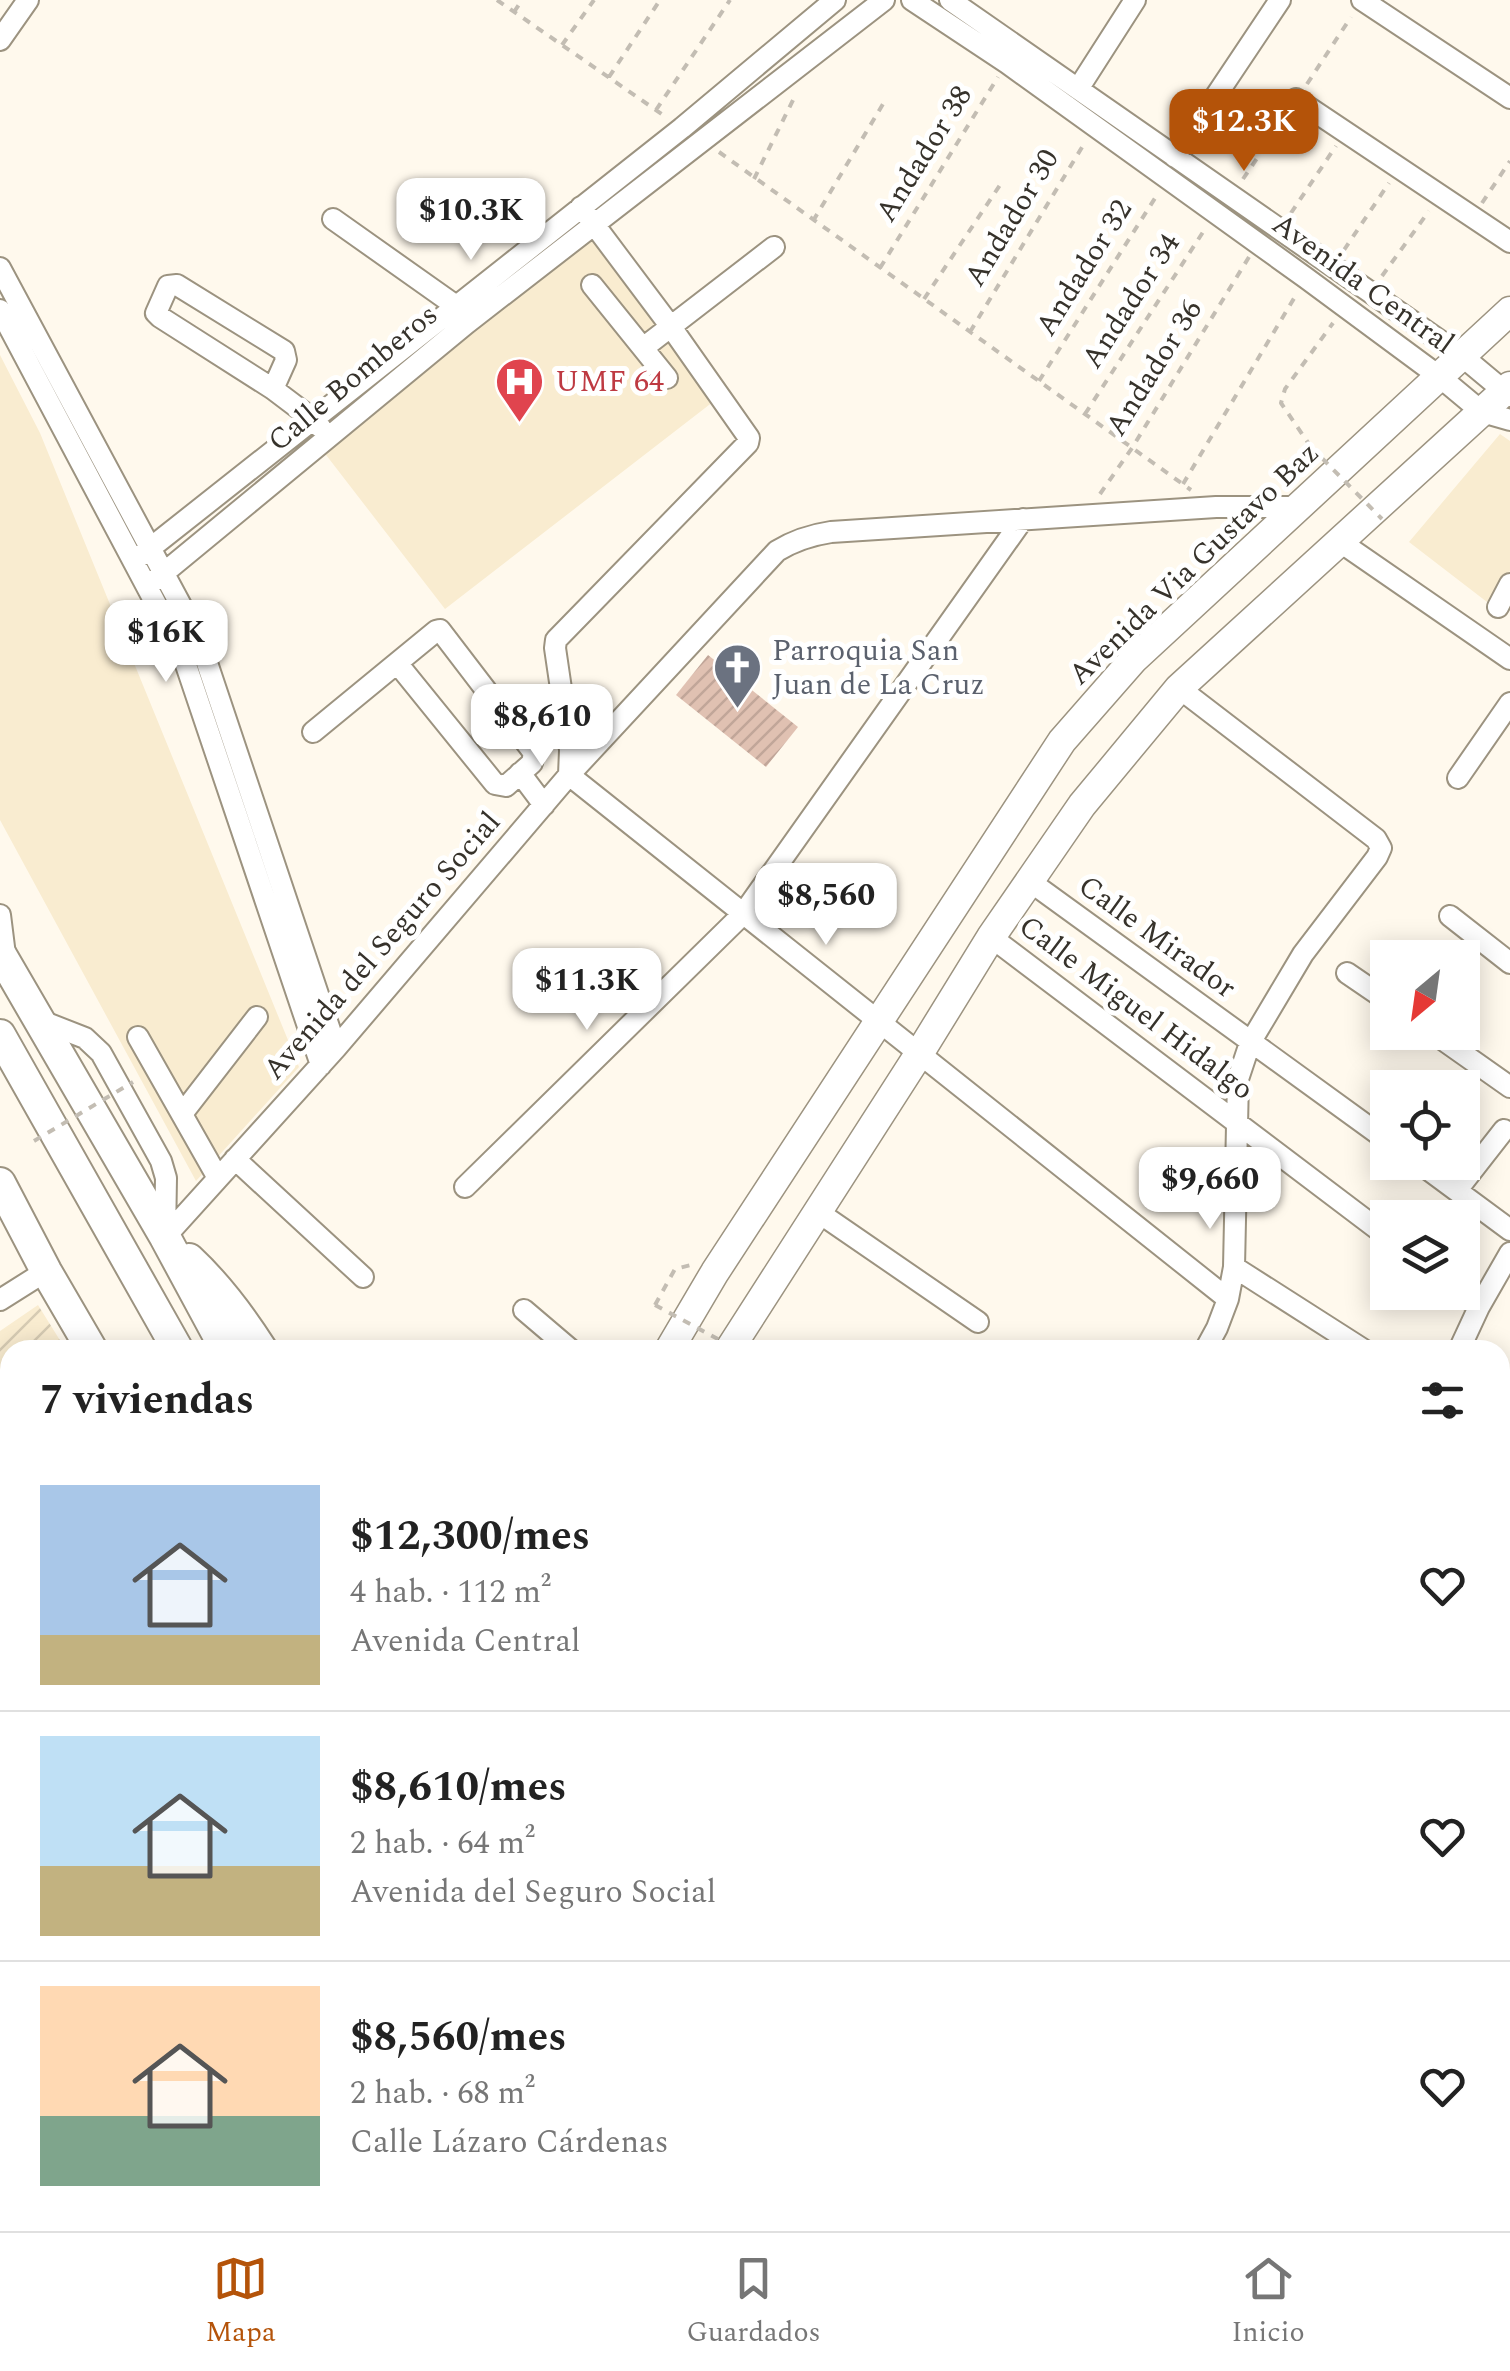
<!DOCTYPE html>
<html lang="es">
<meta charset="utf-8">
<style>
body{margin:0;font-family:Spectral,serif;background:#f2f2f2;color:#222;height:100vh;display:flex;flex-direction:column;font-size:38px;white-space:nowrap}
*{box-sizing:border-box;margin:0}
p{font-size:32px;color:#767676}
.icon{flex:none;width:55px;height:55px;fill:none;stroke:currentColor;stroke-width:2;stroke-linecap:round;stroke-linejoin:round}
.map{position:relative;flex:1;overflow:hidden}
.sheet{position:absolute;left:0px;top:1340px;width:1510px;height:892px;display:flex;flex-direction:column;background:#fff;border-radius:30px 30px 0 0;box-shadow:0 5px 25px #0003}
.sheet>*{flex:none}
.needle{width:65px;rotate:209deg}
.controls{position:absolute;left:1370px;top:940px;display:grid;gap:20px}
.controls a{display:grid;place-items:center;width:110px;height:110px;border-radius:0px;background:#fff;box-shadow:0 5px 25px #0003;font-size:50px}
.price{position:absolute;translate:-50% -85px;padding:0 22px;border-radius:20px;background:#fff;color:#222;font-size:32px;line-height:65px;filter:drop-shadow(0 2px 5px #0008)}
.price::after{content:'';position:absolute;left:50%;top:60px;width:30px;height:22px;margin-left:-15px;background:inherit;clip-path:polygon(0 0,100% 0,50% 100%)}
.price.on{background:#b45309;color:#fff}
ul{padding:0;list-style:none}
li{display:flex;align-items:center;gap:30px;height:250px;padding:0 40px}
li+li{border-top:2px solid #e0e0e0}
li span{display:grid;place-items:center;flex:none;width:280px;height:200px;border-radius:0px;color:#555}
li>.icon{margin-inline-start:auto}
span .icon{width:120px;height:120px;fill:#fffc;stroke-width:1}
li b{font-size:42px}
h2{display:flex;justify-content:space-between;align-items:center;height:120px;padding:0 40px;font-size:42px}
.tab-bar{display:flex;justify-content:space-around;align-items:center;height:140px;border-top:2px solid #e0e0e0;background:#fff;font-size:28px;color:#767676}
.tab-bar a{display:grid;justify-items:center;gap:5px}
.tab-bar .on{color:#b45309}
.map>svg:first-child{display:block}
</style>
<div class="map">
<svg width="1510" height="2231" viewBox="0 0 1510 2231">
<defs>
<pattern id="industrial-furrows" width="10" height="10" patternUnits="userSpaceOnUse" patternTransform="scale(2.5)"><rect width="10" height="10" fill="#f9ecd0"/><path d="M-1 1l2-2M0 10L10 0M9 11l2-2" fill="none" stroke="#d6cbb3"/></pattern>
<pattern id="park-tufts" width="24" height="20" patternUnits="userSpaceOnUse" patternTransform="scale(2.5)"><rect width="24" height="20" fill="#d4e2ce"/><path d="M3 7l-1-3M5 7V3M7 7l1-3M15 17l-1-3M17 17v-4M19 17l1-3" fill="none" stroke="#b7c2b1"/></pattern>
<pattern id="building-hatch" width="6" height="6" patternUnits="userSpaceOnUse" patternTransform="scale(2.5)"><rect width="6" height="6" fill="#e0c1b2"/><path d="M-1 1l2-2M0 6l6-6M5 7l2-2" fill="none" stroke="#c1a699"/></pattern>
</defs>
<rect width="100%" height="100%" fill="#fff9ed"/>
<path fill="#f9ecd0" d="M 596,230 L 718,398 L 445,609 L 323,451 Z
M 0,355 L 40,433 L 299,1067 L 196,1181 L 0,820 Z
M 1500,434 L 1510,441 L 1510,571 L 1487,602 L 1409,542 Z"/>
<path fill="url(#industrial-furrows)" d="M 38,1305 L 66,1350 L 10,1350 L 10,2192 L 0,2201 L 0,1331 Z"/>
<path fill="url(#park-tufts)" d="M 1055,2223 L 1055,2222 L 1235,2223 L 1231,2231 L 1041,2231 Z"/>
<path fill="url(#building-hatch)" d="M 708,655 L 798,727 L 766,767 L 676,695 Z"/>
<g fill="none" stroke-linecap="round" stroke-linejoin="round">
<defs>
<path id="minor" d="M 912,0 L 1007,63 L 1306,278 L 1440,377 L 1482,412 L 1510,420
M 950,0 L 1462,356 L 1510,396
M 1362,0 L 1510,98
M 0,40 L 28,0
M 1078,89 L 1135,0
M 1296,99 L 1510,242
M 1175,157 L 1280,0
M 581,207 L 671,327 L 749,438 L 748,443 L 556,640 L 555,648 L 570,750 L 569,775 L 1228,1299
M 333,219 L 456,306 L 463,317
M 0,268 L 199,639 L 336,1048
M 592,285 L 667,378
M 0,310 L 182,653 L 321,1065
M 643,348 L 774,247
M 273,389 L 286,360 L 284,351 L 177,285 L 168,286 L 156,313 L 160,317 L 273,389 L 314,420 L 321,428
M 1339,541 L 1510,659
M 134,561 L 682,128 L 835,0
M 148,586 L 467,323 L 884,0
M 1498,607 L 1510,584
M 440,630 L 534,753 L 532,763 L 506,786 L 495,784 L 397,663 L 436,631 Z
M 1179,688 L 1376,839 L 1381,848 L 1377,857 L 1303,954 L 1250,1043 L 1238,1079 L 1234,1267 L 1228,1299 L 1217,1328 L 1205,1350
M 313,732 L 397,663
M 520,773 L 544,805
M 1458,778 L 1510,703
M 1028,880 L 1388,1141
M 0,915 L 6,963
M 1450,916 L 1510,963
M 991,937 L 1388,1237
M 1347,973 L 1388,1001
M 39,1020 L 85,1038 L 101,1053 L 161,1161 L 166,1178 L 165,1235
M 1432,1032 L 1510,1087
M 138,1037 L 218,1178
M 182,1114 L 257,1017
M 235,1159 L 363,1277
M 1418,1162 L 1510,1230
M 465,1187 L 743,914 L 1023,519
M 1457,1190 L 1504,1130
M 818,1212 L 978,1322
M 165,1237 L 336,1048 L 569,775 L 777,551 C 795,540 811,535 831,532 L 1216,507 L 1297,507
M 1234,1267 L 1364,1350
M 1460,1292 L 1479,1307
M 0,1300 L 46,1271
M 524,1310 L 571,1350
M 1459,1350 L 1479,1307 L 1510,1253
M 1500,1393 L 1510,1399
M 0,1470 L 10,1458
M 1500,2033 L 1510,2011
M 1500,2124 L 1510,2131
M 187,2222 L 194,2231
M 422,2222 L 424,2231
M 771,2222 L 777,2231
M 835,2222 L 841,2231
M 1419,2222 L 1436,2231
M 668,2226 L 686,2231
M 210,2231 L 222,2222"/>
<path id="major" d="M 669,1350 L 715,1272 L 1062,741 L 1133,660 L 1510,311
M 729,1350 L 919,1054 L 991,937 L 1082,805 L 1179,688 L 1510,386
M 1500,1712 L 1510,1692
M 1500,1987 L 1510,1966
M 14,2231 L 24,2222
M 109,2231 L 120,2222
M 1386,2231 L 1390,2222"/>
<path id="highway" d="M 0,953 L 165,1237 L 226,1350
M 0,1035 L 178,1350
M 0,1183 L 46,1271 L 92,1350
M 189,1259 C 218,1286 241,1317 262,1350
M 1500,1834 L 1510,1814
M 1500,1888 L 1510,1868
M 533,2222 L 535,2231
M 581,2222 L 583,2231
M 614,2222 L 615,2231
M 1259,2231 L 1263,2222
M 1307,2231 L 1311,2222
M 1331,2231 L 1335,2222"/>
</defs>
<use href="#minor" stroke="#9c9380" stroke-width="24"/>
<use href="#major" stroke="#9c9380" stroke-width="31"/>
<use href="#highway" stroke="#9c9380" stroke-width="34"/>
<path stroke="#c3bdb3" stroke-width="4" stroke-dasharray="8 8" stroke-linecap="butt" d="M 497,0 L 666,117
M 514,12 L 522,0
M 562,45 L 594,0
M 609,77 L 660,0
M 1307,84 L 1351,17
M 656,110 L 730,0
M 719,152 L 1191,490
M 754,179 L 796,94
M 1243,179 L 1285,117
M 1482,203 L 1510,161
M 1291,213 L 1336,146
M 813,221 L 886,99
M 1344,250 L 1389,183
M 880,268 L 998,77
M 1382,276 L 1429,211
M 924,299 L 1000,185
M 970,332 L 1084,144
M 1039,381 L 1157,195
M 1085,414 L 1205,229
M 1311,447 L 1281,403 L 1285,389 L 1333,323
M 1183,484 L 1296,295
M 1100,494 L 1132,448 L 1249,257
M 655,1305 L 675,1269 L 691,1265
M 54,2222 L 62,2231
M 1101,2231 L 1117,2222
M 1130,2231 L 1136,2227 L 1139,2231
M 1189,2231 L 1189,2222
M 1216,2231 L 1221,2222"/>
<use href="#minor" stroke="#fff" stroke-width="20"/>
<use href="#major" stroke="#fff" stroke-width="28"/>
<use href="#highway" stroke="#fff" stroke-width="30"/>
<defs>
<path id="highway-bridge" d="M 1500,1753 L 1510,1733"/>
</defs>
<use href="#highway-bridge" stroke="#9c9380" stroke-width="34" stroke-linecap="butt"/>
<path stroke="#c3bdb3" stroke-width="4" stroke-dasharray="8 8" stroke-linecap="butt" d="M 1311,447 L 1382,519
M 34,1141 L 133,1082
M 655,1305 L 738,1350"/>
<use href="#highway-bridge" stroke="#fff" stroke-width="30"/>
</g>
<defs>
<symbol id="hospital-pin" viewBox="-11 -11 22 30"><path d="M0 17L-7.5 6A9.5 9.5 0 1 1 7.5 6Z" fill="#e0444e" stroke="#fff"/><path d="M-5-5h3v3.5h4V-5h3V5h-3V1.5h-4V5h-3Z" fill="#fff"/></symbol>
<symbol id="church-pin" viewBox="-11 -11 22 30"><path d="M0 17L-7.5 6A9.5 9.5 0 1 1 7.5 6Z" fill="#6b7280" stroke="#fff"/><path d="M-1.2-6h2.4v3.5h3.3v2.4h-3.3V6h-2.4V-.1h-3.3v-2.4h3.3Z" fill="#fff"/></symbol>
</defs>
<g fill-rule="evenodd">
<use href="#hospital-pin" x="492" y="354" width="55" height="75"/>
<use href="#church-pin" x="710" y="640" width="55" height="75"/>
</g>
<g text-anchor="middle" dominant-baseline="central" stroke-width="10" stroke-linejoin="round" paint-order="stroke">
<g font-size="30" fill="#36322b" stroke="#fff">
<text transform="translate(924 154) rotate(-58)">Andador 38</text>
<text transform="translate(1012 218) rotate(-59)">Andador 30</text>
<text transform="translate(1084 268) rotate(-58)">Andador 32</text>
<text transform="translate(1363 284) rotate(36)">Avenida Central</text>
<text transform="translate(1131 301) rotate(-57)">Andador 34</text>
<text transform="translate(1154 368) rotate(-58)">Andador 36</text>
<text transform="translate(353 378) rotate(-40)">Calle Bomberos</text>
<text transform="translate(1194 564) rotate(-44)">Avenida Via Gustavo Baz</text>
<text transform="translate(1157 937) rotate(36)">Calle Mirador</text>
<text transform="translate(382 946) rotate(-49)">Avenida del Seguro Social</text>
<text transform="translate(1136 1008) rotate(37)">Calle Miguel Hidalgo</text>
</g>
<g font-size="30" fill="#be3a42" stroke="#fff" text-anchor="start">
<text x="555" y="382">UMF 64</text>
</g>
<g font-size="30" fill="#5b616d" stroke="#fff" text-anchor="start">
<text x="772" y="651">Parroquia San<tspan x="772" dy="34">Juan de La Cruz</tspan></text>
</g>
</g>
</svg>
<div class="controls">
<a><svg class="needle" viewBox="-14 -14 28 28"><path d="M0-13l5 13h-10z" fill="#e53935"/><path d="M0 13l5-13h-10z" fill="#767676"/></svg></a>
<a><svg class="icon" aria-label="locate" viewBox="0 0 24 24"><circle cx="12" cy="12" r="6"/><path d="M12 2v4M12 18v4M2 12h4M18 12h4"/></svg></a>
<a><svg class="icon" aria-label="layers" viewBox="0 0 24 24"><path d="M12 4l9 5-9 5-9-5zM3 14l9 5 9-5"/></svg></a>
</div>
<b class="price on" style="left:1244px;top:174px">$12.3K</b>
<b class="price" style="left:471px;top:263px">$10.3K</b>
<b class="price" style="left:166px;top:685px">$16K</b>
<b class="price" style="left:542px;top:769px">$8,610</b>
<b class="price" style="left:826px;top:948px">$8,560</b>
<b class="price" style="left:587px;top:1033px">$11.3K</b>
<b class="price" style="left:1210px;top:1232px">$9,660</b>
<section class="sheet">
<h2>7 viviendas<svg class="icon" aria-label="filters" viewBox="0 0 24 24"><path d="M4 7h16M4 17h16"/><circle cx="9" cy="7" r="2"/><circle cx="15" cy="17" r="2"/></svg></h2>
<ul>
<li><span style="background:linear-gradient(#a9c7e8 75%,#c2b280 0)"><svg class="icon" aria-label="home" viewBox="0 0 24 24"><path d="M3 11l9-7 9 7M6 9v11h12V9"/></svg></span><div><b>$12,300/mes</b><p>4 hab. · 112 m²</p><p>Avenida Central</p></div><svg class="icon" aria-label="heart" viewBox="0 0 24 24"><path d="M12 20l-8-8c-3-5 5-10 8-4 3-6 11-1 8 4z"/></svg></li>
<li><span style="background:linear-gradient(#bfe0f5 65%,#c2b280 0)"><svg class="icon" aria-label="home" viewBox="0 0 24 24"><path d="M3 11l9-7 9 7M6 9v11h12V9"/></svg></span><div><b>$8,610/mes</b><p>2 hab. · 64 m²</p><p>Avenida del Seguro Social</p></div><svg class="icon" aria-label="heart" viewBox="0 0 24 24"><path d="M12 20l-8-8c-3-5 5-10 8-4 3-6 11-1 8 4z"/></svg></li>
<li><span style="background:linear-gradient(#ffd9b3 65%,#7fa58c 0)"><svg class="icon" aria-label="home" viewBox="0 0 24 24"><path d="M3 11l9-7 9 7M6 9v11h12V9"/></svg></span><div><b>$8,560/mes</b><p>2 hab. · 68 m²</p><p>Calle Lázaro Cárdenas</p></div><svg class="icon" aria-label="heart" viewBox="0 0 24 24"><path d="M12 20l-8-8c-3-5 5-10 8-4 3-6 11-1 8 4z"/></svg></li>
</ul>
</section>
</div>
<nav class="tab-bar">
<a class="on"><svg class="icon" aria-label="map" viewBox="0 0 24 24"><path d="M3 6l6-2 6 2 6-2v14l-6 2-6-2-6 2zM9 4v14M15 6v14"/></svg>Mapa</a>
<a><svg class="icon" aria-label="saved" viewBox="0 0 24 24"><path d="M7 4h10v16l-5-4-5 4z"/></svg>Guardados</a>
<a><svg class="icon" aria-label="home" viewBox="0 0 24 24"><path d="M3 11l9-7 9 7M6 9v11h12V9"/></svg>Inicio</a>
</nav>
